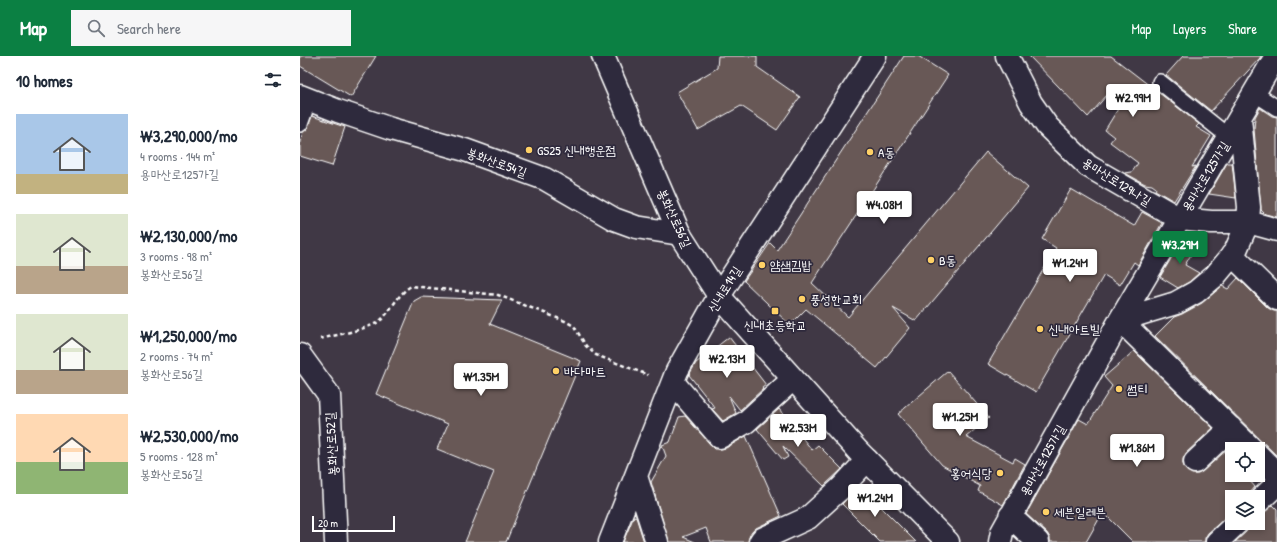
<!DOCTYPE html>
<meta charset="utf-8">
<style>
body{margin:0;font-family:"Patrick Hand","Poor Story",sans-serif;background:#f6f6f7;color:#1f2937;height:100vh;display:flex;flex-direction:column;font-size:15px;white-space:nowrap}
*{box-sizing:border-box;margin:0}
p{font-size:13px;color:#747a83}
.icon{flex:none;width:22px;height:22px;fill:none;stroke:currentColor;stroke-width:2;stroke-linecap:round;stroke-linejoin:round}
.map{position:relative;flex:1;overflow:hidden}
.sheet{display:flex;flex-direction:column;background:#fff;width:300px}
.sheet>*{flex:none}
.fabs{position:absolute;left:925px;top:386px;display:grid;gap:8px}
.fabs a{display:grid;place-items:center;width:40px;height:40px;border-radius:0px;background:#fff;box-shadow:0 2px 6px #0003;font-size:20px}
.scale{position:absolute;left:12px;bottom:10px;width:83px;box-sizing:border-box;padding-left:4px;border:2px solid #fff;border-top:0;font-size:11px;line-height:14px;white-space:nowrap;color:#fff;-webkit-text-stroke:3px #2f2a3d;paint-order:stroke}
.price{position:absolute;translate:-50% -34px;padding:0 9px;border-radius:4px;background:#fff;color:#222;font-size:13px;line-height:26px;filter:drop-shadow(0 1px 2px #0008)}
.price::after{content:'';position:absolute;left:50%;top:24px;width:12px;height:9px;margin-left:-6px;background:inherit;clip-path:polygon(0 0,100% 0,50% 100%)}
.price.active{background:#0b8043;color:#fff}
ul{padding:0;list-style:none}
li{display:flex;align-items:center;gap:12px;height:100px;padding:0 16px}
li span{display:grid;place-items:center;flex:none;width:112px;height:80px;border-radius:0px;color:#555}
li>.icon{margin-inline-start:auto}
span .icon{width:48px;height:48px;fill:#fffc;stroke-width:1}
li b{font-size:17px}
h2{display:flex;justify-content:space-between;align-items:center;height:48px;padding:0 16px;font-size:17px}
header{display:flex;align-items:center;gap:24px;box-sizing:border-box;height:56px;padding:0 20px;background:#0b8043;color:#fff}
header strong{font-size:19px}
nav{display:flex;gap:22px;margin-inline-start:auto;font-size:14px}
.search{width:280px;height:36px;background:#f6f6f7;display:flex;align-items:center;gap:10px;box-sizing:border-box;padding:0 14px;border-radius:0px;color:#747a83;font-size:15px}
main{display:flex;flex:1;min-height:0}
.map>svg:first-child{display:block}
</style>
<header>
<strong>Map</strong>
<div class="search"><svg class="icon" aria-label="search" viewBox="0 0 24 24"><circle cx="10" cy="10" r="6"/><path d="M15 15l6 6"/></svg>Search here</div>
<nav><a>Map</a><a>Layers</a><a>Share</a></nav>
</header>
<main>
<section class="sheet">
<h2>10 homes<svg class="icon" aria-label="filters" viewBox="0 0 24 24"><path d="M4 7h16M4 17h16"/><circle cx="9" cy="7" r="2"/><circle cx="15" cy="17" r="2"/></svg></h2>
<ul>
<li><span style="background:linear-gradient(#a9c7e8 75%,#c2b280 0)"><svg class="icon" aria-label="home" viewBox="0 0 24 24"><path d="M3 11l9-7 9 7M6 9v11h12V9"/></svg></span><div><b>₩3,290,000/mo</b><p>4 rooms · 144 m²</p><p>용마산로125가길</p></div></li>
<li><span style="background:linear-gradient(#dfe7d0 65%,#b9a48a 0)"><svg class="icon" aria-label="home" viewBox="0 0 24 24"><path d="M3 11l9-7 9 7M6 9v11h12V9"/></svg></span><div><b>₩2,130,000/mo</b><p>3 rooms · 98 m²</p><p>봉화산로56길</p></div></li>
<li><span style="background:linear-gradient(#dfe7d0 70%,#b9a48a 0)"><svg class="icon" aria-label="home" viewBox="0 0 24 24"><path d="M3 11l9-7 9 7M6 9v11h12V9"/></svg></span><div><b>₩1,250,000/mo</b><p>2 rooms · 74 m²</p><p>봉화산로56길</p></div></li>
<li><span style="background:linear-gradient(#ffd9b3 60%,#8fb573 0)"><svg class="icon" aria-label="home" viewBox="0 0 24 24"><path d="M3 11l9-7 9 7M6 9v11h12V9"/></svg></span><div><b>₩2,530,000/mo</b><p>5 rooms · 128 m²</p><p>봉화산로56길</p></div></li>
</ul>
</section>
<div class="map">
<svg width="977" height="486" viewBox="0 0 977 486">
<rect width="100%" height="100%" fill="#403845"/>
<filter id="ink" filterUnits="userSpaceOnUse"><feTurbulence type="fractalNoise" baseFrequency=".025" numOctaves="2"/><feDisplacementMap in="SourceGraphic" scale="8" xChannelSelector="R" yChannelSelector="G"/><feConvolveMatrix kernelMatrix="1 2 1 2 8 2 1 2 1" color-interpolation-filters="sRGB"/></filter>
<g filter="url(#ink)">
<path fill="#685957" stroke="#fff" d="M 0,0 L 76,0 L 51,41 L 0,10 Z
M 418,0 L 457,0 L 457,11 L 500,41 L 477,74 L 441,50 L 398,74 L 377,36 L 417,12 Z
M 604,0 L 618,0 L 648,19 L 512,227 L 548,261 L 686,96 L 728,132 L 616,265 L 593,252 L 610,272 L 577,312 L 506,253 L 490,269 L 444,225 L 470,187 L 477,194 Z
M 729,0 L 811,0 L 850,30 L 852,29 L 854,33 L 899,68 L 896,71 L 911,80 L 892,111 L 896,110 L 874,145 L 855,134 L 856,132 L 852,129 L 845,128 L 825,117 L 832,116 L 838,107 L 810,86 L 814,81 L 805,74 L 821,48 L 807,39 L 788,61 Z
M 883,0 L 961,0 L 958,5 L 959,3 L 911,55 L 866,19 Z
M 960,52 L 972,60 L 977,61 L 977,161 L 965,158 L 961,154 L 954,73 L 955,61 Z
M 12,60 L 45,71 L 32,110 L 0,100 L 0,86 L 3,76 L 8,71 Z
M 927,107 L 932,107 L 936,142 L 909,138 Z
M 771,133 L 834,170 L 842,156 L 862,167 L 838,209 L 834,206 L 820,229 L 804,219 L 736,336 L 688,308 L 756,192 L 742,183 Z
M 884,181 L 897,188 L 885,209 L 899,217 L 889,226 L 878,232 L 860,221 Z
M 938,222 L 968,252 L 974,255 L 977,255 L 977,400 L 855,280 L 874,261 L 882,258 L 902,247 L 922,230 L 928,233 Z
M 121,241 L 202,244 L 190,268 L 281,305 L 206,486 L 165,486 L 194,416 L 137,393 L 148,368 L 76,338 L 114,245 Z
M 429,281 L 466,329 L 462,332 L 463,333 L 440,354 L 429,340 L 436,357 L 423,365 L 412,353 L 415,352 L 389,319 L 396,307 Z
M 834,295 L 913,372 L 886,397 L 883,403 L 883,408 L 886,414 L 892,418 L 898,418 L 903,415 L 931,390 L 934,393 L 932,393 L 932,419 L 957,419 L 950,425 L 955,431 L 947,441 L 932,441 L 932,456 L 908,477 L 905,482 L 905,486 L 833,486 L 803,456 L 786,486 L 750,486 L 750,482 L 747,477 L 726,458 L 779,363 L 788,368 L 812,330 L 804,321 Z
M 648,315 L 689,362 L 666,381 L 713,406 L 715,402 L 725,408 L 703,449 L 678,435 L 680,430 L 642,409 L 598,358 Z
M 479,353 L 512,394 L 518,389 L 542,413 L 524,430 L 483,390 L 488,401 L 483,404 L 457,373 Z
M 385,360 L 411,389 L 415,393 L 421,393 L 426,392 L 446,380 L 481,460 L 456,472 L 450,479 L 448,486 L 411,486 L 406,472 L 383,481 L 395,486 L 369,486 L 351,426 L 366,400 L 362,389 L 370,386 L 379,361 Z
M 560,430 L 616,486 L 580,486 L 542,448 Z
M 973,449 L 977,453 L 977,486 L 935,486 L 946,476 L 949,471 L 949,467 L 958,467 L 958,458 L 966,455 Z
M 334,460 L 336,461 L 344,486 L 323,486 Z"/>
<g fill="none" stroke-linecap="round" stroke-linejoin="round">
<defs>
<path id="service" d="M 860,26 L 929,81
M 954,37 L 977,52
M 0,68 L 9,43"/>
<path id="minor" d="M 707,0 L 731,47 L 747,70 L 788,110 L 880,163 L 911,166 L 948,166 L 977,174
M 0,40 L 38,55 L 91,73 L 165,94 L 245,123 L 314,163 L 336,171 L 380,178
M 940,62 L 949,151 L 948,166 L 935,196 L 915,220 L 896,236 L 876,247 L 820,264 L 952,393
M 932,199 L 977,243
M 0,299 L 29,339 L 36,486
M 372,328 L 377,331 L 420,381 L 446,366 L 493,323
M 958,399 L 977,418
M 895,406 L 931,372
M 336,420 L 357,486
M 958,446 L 977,428
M 710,460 L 738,486
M 310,486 L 377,315 L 419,240 L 575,0
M 460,486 L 462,483 L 508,462 L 542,431 L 567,404
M 700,486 L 702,476 L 820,264 L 976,0
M 917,486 L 937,467"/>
<path id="tertiary" d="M 303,0 L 380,179 L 419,240 L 558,395 L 648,486"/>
</defs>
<use href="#service" stroke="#fff" stroke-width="18"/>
<use href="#minor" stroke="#fff" stroke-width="25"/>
<use href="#tertiary" stroke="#fff" stroke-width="25"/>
<path stroke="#fff" stroke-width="2.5" stroke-dasharray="4 3" stroke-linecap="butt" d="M 20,283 C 35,279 72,273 82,263 C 93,252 97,239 111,230 L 198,239 L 265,265 L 274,270 L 286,290 L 296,299 L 348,319"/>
<use href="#service" stroke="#2f2a3d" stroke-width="15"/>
<use href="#minor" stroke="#2f2a3d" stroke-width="22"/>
<use href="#tertiary" stroke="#2f2a3d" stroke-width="22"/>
</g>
</g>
<g fill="#ffd166" stroke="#2f2a3d" stroke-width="1.5">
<circle cx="229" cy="94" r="4"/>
<circle cx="570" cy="96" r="4"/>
<circle cx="631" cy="204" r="4"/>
<circle cx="462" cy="209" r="4"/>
<circle cx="502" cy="243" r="4"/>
<rect x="471" y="251" width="8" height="8" rx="2"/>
<circle cx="740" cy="273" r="4"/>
<circle cx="256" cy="315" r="4"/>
<circle cx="819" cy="333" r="4"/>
<circle cx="700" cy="417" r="4"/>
<circle cx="746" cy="456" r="4"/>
</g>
<g text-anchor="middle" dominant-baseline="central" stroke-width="3.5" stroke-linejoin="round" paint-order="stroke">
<g font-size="13" fill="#fff" stroke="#2f2a3d" text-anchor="start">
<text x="237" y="94">GS25 신내행운점</text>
<text x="578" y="96">A동</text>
<text x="639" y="204">B동</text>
<text x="470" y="209">얌샘김밥</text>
<text x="510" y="243">풍성한교회</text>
<text x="475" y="269" text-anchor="middle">신내초등학교</text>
<text x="748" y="273">신내아트빌</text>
<text x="264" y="315">바다마트</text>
<text x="827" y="333">썸티</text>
<text x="692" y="417" text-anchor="end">홍어식당</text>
<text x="754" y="456">세븐일레븐</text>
</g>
<g font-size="13" fill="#fff" stroke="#2f2a3d">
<text transform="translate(197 106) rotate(20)">봉화산로54길</text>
<text transform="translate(905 120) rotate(-59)">용마산로125가길</text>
<text transform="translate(817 125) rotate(32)">용마산로129나길</text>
<text transform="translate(375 162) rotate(65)">봉화산로56길</text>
<text transform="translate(424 233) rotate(-58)">신내로14길</text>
<text transform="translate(31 388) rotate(-93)">봉화산로52길</text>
<text transform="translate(742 404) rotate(-61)">용마산로125가길</text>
</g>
</g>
</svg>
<div class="fabs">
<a><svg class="icon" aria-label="locate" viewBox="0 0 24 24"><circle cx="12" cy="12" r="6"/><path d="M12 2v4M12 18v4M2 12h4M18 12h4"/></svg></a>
<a><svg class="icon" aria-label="layers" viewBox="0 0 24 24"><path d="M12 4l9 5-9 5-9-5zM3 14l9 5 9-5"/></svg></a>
</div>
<div class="scale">20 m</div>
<b class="price" style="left:833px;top:62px">₩2.99M</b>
<b class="price" style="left:584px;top:169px">₩4.08M</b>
<b class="price active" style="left:880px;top:209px">₩3.29M</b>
<b class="price" style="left:770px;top:227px">₩1.24M</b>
<b class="price" style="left:427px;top:323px">₩2.13M</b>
<b class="price" style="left:181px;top:341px">₩1.35M</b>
<b class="price" style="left:660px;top:381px">₩1.25M</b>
<b class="price" style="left:498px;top:392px">₩2.53M</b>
<b class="price" style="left:837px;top:412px">₩1.86M</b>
<b class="price" style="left:575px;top:462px">₩1.24M</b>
</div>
</main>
